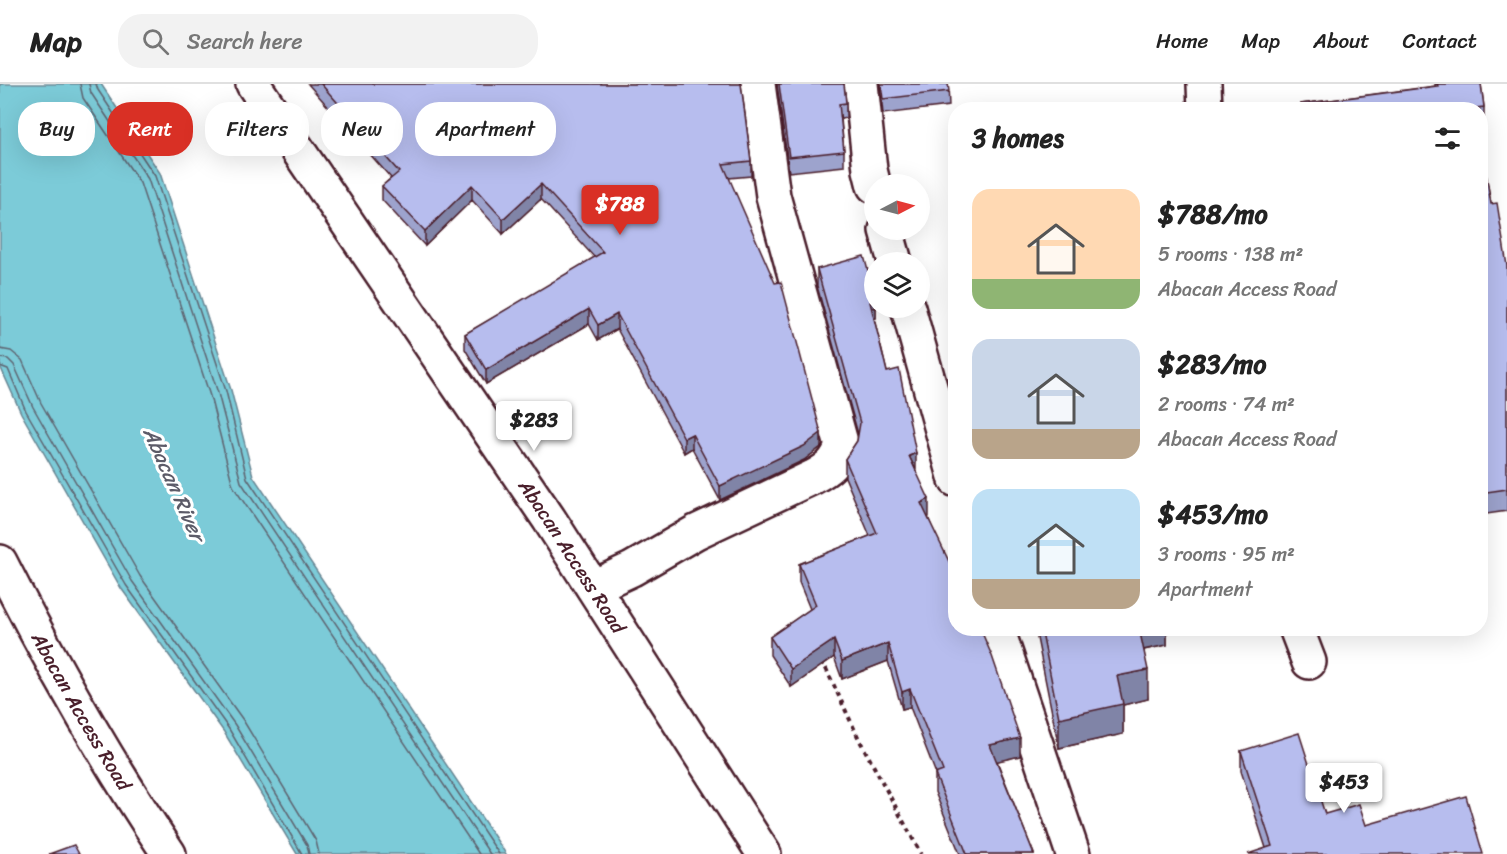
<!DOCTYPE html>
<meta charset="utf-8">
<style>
body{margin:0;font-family:Sriracha,sans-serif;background:#f2f2f2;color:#222;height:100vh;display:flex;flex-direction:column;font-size:22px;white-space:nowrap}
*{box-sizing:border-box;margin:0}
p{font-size:20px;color:#767676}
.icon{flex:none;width:33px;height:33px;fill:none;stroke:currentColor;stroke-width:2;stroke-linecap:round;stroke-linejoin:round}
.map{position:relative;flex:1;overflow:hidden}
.panel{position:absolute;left:948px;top:18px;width:540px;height:534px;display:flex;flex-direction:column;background:#fff;border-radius:24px;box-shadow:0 6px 24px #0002}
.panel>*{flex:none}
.hud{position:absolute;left:18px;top:18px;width:570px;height:54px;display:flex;gap:12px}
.needle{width:39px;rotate:84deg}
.tools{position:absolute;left:864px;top:90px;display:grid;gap:12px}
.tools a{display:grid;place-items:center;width:66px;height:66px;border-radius:50%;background:#fff;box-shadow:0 6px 24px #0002;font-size:30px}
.price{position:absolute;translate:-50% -51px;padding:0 14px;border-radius:6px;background:#fff;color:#222;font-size:20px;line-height:39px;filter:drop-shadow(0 2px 3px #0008)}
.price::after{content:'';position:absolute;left:50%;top:36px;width:18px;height:14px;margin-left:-9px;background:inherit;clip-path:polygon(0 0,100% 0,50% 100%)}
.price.on{background:#d93025;color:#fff}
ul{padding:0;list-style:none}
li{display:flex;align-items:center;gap:18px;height:150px;padding:0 24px}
li span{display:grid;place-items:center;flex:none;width:168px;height:120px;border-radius:18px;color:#555}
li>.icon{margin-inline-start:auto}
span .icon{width:72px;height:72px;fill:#fffc;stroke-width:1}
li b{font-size:26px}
h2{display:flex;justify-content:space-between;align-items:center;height:72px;padding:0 24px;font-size:26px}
.tag{padding:0 21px;border-radius:24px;background:#fff;box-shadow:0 6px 24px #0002;font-size:21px;line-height:54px}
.tag.on{background:#d93025;color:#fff}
header{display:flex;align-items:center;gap:36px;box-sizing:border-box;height:84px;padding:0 30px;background:#fff;border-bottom:2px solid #e0e0e0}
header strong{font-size:28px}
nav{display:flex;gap:33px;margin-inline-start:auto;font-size:21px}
.search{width:420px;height:54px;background:#f2f2f2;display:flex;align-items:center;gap:15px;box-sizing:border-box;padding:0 21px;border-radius:24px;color:#767676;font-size:22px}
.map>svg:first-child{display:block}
</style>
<header>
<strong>Map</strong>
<div class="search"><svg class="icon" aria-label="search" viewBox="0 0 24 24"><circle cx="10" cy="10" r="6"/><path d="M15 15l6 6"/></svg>Search here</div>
<nav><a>Home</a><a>Map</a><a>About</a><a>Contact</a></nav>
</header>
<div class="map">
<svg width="1507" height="770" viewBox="0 0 1507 770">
<rect width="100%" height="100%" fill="#fff"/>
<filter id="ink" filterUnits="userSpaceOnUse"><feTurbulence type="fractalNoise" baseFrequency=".0167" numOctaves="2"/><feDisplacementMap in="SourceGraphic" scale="12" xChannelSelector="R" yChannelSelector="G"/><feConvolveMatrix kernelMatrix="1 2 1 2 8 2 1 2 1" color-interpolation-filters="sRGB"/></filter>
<g filter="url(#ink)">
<path fill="#7ccbd8" stroke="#688693" stroke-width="1.5" d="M 0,0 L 101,0 L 160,89 L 231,306 L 253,392 L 506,770 L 297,770 L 224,648 L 121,504 L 21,329 L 0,282 Z"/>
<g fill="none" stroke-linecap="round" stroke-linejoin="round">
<path stroke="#5e6470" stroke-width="1.5" d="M 80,0 L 83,14 L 140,99 L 210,312 L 233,402 L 479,770
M 89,0 L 91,9 L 148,95 L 218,309 L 241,398 L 490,770
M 96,0 L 98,6 L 155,92 L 226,307 L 247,394 L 499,770
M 0,265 L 11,267 L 22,276 L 41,319 L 140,492 L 243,636 L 316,757 L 319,770
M 0,274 L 8,275 L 14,281 L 33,323 L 132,497 L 235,641 L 307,761 L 309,770
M 0,282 L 8,285 L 26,327 L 126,501 L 229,645 L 302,770"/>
<defs>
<g id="minor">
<path id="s1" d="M 253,0 L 549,435 L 764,770"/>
<path d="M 861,0 L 870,86 L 874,102"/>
<path d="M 1204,0 L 1205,26"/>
<path d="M 886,146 L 895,178"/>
<path d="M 908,224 L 956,396"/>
<path id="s2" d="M 0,478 C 51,579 106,676 169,770"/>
<path d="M 593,503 L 632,485 L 696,448 L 813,393 C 828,385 836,379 842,362 L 773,112 L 758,0"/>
<path d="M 997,544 L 1073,770"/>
<path d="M 1296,544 L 1309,578"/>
</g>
</defs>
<use href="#minor" stroke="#4a1f2b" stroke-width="38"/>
<path stroke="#4a1f2b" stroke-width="4" stroke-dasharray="4.5 4.5" stroke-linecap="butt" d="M 822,576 L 859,655 L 921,770"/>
<use href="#minor" stroke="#fff" stroke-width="33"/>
</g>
<path fill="#9da3cd" stroke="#4a1f2b" stroke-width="1.5" d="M 308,0 L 741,0 L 751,77 L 751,92 L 729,94 L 821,363 L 804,376 L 720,416 L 692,364 L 684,369 L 617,245 L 598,256 L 589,240 L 486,300 L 465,265 L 465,250 L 595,174 L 541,115 L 503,150 L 472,116 L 425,162 L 382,116 L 382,102 L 391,94 Z
M 777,0 L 844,0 L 846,19 L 846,34 L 841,35 L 844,67 L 844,82 L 789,88 Z
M 880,0 L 948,0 L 949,22 L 883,30 Z
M 1435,0 L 1481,0 L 1484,23 L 1484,44 L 1480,45 L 1480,26 L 1301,26 L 1301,20 L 1435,2 Z
M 1480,53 L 1491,120 L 1507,182 L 1507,427 L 1480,431 Z
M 817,185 L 876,224 L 876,234 L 874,235 L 887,288 L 928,433 L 1020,672 L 997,677 L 1034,770 L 960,770 L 935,708 L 935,690 L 936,690 L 910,623 L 902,625 L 888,577 L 842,595 L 834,573 L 791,603 L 770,571 L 770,553 L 810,525 L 799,498 L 799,480 L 870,452 L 845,393 L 845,375 L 857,357 L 858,350 L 817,202 Z
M 1035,544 L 1167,544 L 1167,561 L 1144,566 L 1148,615 L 1123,621 L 1123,650 L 1059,664 Z
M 1241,667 L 1325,730 L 1366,741 L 1266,764 L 1241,687 Z"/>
<path fill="#8084a7" stroke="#4a1f2b" stroke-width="1.5" d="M 541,100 L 541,115 L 503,150 L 503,135 Z
M 472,101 L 472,116 L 425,162 L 425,147 Z
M 874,217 L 874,224 L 876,224 L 876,234 L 870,236 L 870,218 Z
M 589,225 L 589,240 L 486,300 L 486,286 Z
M 617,230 L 617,245 L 598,256 L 598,241 Z
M 821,349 L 821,363 L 804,376 L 720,416 L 720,402 Z
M 692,350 L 692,364 L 684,369 L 684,354 Z
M 916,369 L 916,386 L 909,372 Z
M 929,415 L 929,433 L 921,436 L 921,419 Z
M 1138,544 L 1167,544 L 1167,561 L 1138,567 Z
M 834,556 L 834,573 L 791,603 L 791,585 Z
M 888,559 L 888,577 L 842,595 L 842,577 Z
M 1148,586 L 1148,615 L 1123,621 L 1123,650 L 1059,664 L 1059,634 L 1117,592 Z
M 910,605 L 910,623 L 902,625 L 902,608 Z
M 1020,654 L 1020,672 L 990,679 L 990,661 Z"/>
<path fill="#b7bdee" stroke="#4a1f2b" stroke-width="1.5" d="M 321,0 L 741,0 L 751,77 L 723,80 L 775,199 L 781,198 L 821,349 L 804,362 L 720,402 L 692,350 L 684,354 L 617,230 L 598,241 L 589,225 L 486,286 L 465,250 L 603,168 L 541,100 L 503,135 L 472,101 L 425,147 L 382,102 L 399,88 Z
M 779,0 L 844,0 L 846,19 L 839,20 L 844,67 L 789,73 Z
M 881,0 L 948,0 L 949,7 L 883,15 Z
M 1437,0 L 1481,0 L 1484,23 L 1476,24 L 1476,26 L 1301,26 L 1301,20 L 1438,2 Z
M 1480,53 L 1491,120 L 1497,119 L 1507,182 L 1507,405 L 1480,409 Z
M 864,172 L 874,209 L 874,217 L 870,218 L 887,288 L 899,285 L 916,369 L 909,372 L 929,415 L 921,419 L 956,492 L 956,544 L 980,544 L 992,572 L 1020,654 L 990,661 L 1034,770 L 967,770 L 935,690 L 943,687 L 910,605 L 902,608 L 888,559 L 842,577 L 834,556 L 791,585 L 770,553 L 816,521 L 799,480 L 877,449 L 845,375 L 857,357 L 860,339 L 817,185 Z
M 1041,544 L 1139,544 L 1148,586 L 1117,592 L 1123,620 L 1059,634 Z
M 1299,649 L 1325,730 L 1359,720 L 1366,741 L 1466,712 L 1483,770 L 1248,770 L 1272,762 L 1241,667 Z
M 74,761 L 79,770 L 49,770 Z"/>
</g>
<g text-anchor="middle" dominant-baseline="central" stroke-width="6" stroke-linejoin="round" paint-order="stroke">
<g font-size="20" fill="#4a1f2b" stroke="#fff">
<text stroke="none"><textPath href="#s1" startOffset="570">Abacan Access Road</textPath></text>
<text stroke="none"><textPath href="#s2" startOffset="170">Abacan Access Road</textPath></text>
</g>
<g font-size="21" font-style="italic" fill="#5c5b68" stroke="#fff">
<text transform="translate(174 400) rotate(66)">Abacan River</text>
</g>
</g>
</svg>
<div class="tools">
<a><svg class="needle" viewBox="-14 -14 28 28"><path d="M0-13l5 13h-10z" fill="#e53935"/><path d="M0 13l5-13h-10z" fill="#767676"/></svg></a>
<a><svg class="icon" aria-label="layers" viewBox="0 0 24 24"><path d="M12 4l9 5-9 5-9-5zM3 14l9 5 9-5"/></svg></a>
</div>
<b class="price on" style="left:620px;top:152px">$788</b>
<b class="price" style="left:534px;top:368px">$283</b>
<b class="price" style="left:1344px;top:730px">$453</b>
<div class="hud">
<a class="tag">Buy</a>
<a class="tag on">Rent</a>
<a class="tag">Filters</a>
<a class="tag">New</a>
<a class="tag">Apartment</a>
</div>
<section class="panel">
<h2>3 homes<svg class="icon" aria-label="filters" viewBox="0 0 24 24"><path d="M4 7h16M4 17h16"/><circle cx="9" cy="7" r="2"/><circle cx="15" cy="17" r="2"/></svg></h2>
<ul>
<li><span style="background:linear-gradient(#ffd9b3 75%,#8fb573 0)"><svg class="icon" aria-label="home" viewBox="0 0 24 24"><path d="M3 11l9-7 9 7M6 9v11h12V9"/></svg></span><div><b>$788/mo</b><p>5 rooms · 138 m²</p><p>Abacan Access Road</p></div></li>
<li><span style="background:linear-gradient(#c9d6e8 75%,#b9a48a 0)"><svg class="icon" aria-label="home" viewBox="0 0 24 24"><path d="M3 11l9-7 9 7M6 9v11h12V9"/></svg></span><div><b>$283/mo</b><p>2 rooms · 74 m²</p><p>Abacan Access Road</p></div></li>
<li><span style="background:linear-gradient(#bfe0f5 75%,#b9a48a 0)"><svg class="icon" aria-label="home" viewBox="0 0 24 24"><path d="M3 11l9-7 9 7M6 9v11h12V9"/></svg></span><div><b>$453/mo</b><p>3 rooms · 95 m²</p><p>Apartment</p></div></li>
</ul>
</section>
</div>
